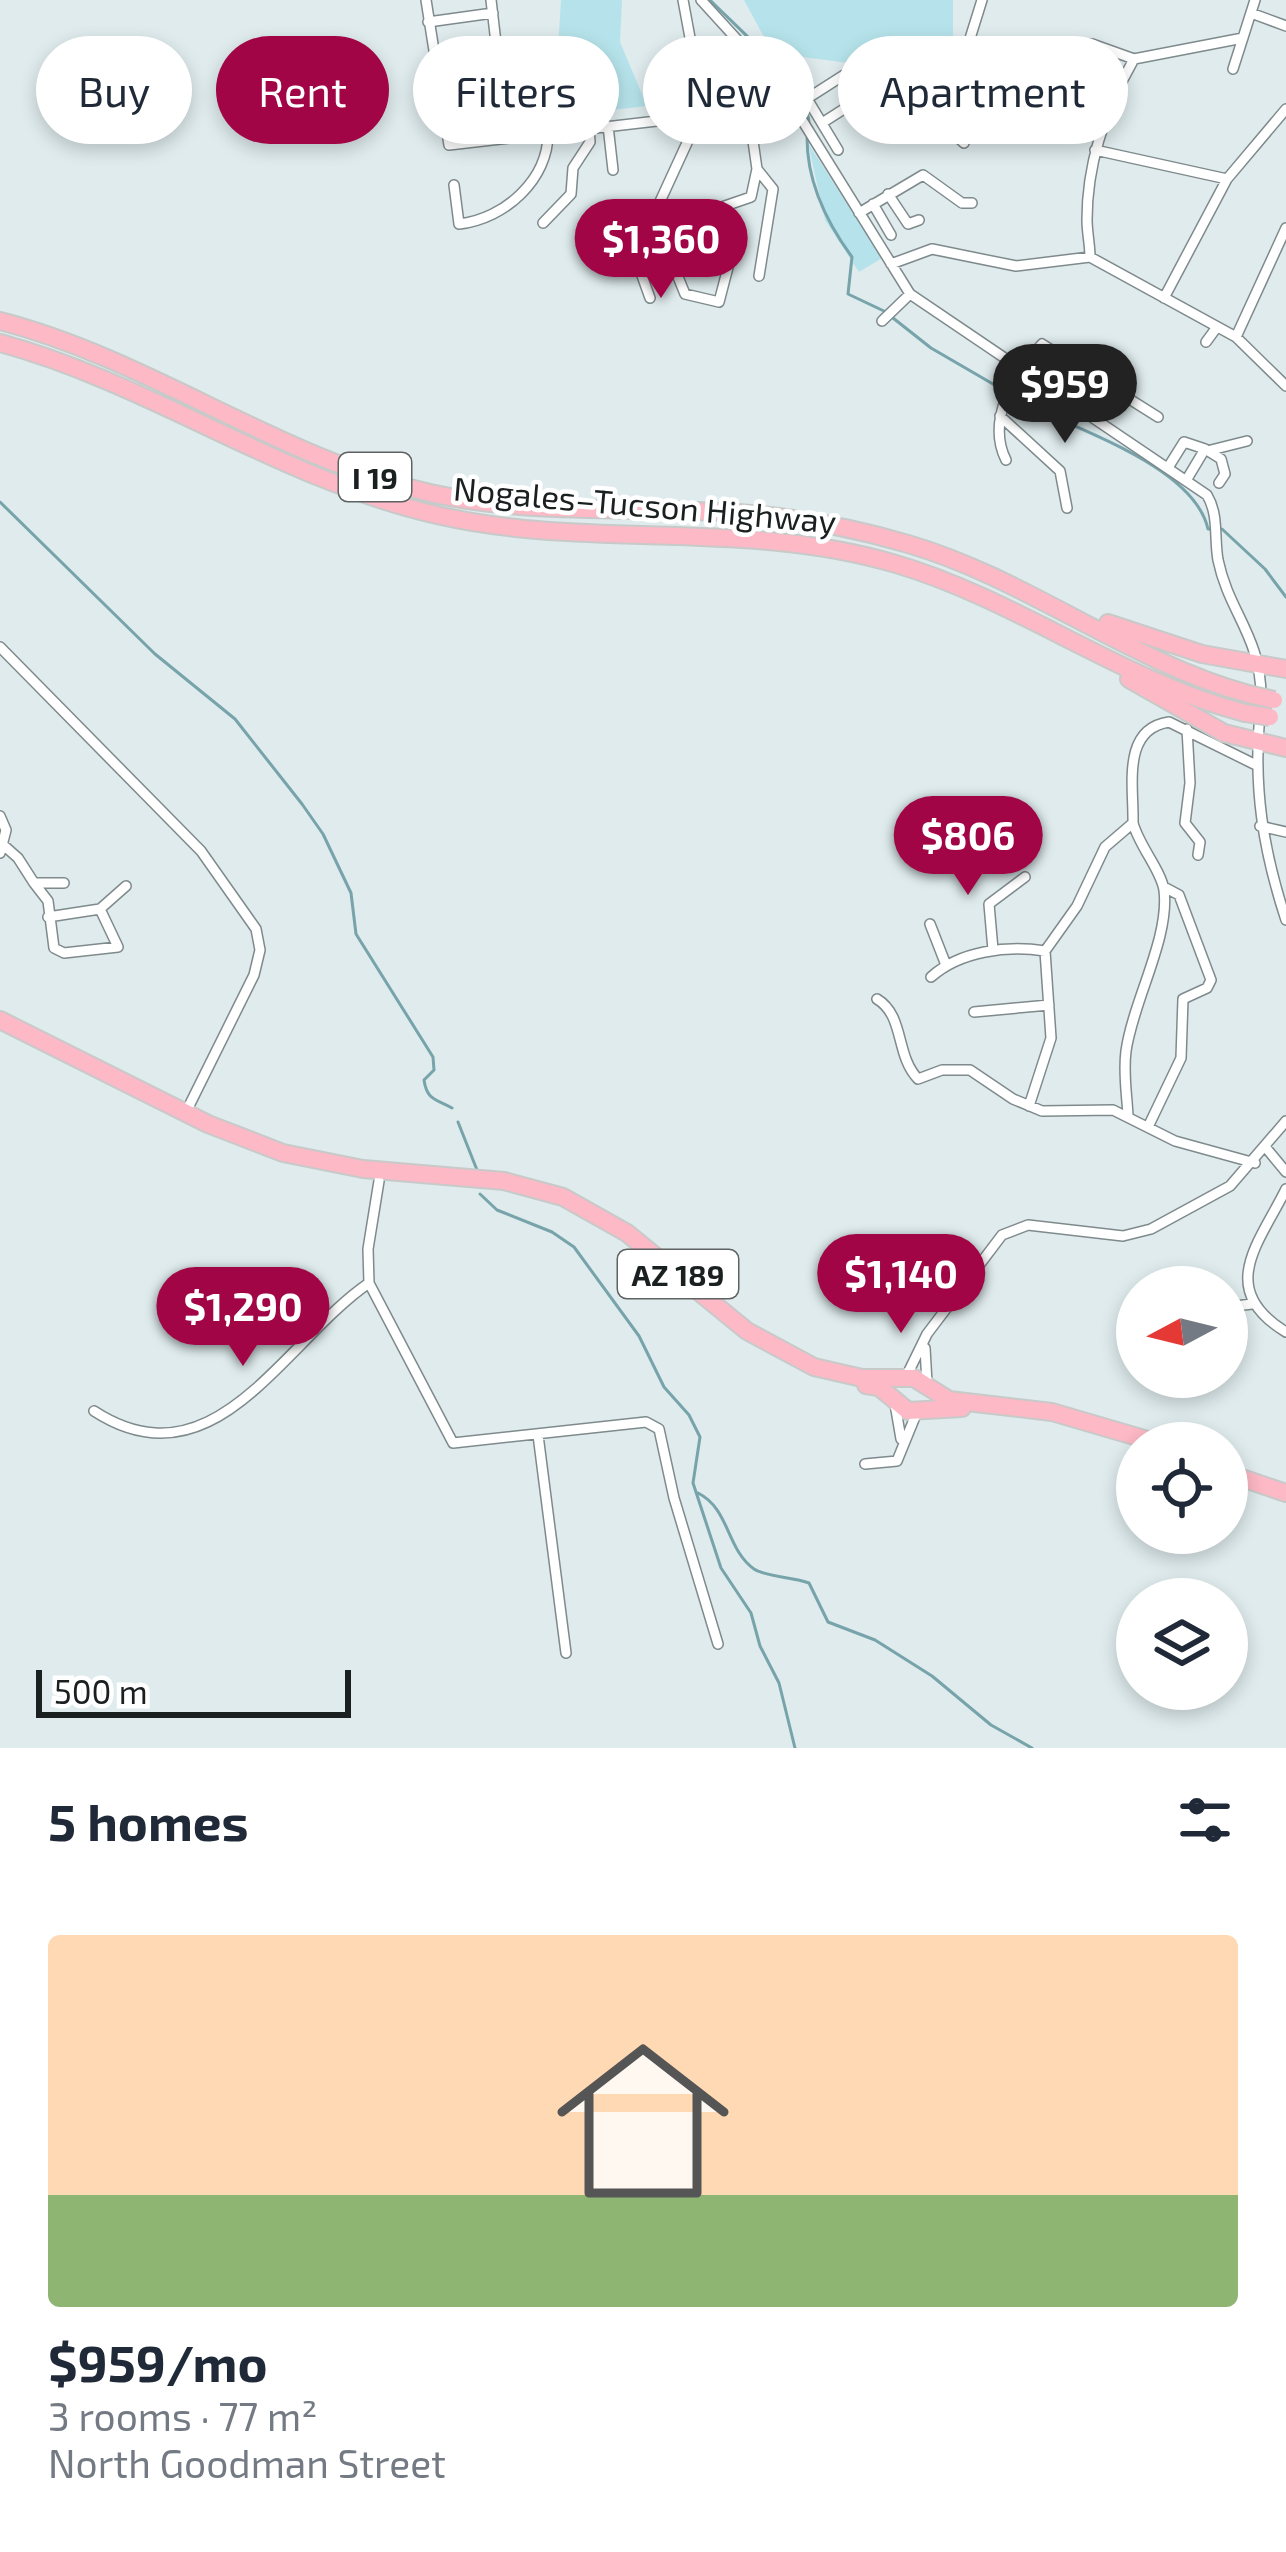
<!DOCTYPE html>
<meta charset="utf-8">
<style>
body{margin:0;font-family:"Exo 2",sans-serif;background:#f6f6f7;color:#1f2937;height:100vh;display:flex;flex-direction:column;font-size:45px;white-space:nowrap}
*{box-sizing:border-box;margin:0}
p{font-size:39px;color:#747a83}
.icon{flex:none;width:66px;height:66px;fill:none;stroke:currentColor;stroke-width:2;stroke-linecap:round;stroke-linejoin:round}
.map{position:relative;height:1748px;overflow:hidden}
.side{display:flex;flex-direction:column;background:#fff;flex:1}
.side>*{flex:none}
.banner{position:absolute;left:36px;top:36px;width:1215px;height:108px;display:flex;gap:24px}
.needle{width:78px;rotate:263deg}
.buttons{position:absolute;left:1116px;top:1266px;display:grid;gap:24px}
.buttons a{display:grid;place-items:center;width:132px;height:132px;border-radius:50%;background:#fff;box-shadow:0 6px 18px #0003;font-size:60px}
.scale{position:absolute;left:36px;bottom:30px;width:315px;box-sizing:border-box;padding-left:12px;border:6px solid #1a1f1f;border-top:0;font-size:33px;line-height:42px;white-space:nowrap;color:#1a1f1f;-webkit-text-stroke:9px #fff;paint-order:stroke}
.price{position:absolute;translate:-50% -102px;padding:0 27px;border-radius:42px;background:#a10545;color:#fff;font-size:39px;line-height:78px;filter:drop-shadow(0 3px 6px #0008)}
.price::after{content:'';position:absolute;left:50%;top:72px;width:36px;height:27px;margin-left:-18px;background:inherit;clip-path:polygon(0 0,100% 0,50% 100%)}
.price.selected{background:#222;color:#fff}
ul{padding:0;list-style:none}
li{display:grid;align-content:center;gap:24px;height:636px;padding:0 48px}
li span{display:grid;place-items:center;height:372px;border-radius:12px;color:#555}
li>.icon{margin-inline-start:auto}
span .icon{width:216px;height:216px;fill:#fffc;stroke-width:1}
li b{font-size:51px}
h2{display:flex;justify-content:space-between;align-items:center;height:144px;padding:0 48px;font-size:51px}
.chip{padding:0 42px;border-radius:54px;background:#fff;box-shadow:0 6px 18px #0003;font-size:42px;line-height:108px}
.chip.selected{background:#a10545;color:#fff}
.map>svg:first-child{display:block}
</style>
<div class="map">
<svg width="1286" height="1748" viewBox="0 0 1286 1748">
<rect width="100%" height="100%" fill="#dfebed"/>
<path fill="#b6e3eb" d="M 561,0 L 622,0 L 620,42 L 647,106 L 523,120 L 516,55 L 558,49 Z
M 744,0 L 953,0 L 953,52 L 915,51 L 910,70 L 865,74 L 849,63 L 803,57 L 778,63 Z
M 808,143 L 882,258 L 859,272 L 825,220 Z"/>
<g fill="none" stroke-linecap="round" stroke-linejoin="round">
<path stroke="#77a3aa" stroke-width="3" d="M 710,0 C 736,27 806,86 809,122
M 807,138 C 807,182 827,223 852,257 L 848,294 L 886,312
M 893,318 L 931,348 L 1005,391
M 1013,397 C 1066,427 1193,463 1208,529 L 1212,529
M 0,502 L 155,654 L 235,719 L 302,804 L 323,834 L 351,893 L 356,934 L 433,1057 L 434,1070 L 424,1080 C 427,1101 437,1099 452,1108
M 1222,529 L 1265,569 L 1286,597
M 458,1122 L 477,1170
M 480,1194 L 497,1210 L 552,1232 L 574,1247 L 639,1336 L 664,1387 L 689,1415 L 700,1437 L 693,1483 L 721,1568 L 751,1613 L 760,1646 L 779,1683 L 795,1748
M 698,1493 C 730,1509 726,1549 754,1569 C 766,1577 793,1577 809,1583 L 828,1622 L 875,1640 L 932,1676 L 991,1725 L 1032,1748"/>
<defs>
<path id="minor" d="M 426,0 L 449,145 L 700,116
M 491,0 L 507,137
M 701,0 L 784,91 L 910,294 L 1207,495 C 1219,515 1214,538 1218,560 C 1229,613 1261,636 1261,697
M 982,0 L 963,61 L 1092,44 L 1134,59 L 1243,38
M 1251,13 L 1286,26
M 428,22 L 493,13
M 753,56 L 745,85 L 757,169 L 773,189 L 759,276
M 788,67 L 838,150
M 1233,69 L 1255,0
M 1070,75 L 1078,85 L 1085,83 L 1075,79
M 808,98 L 844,75
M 917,98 L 935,103
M 1062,98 L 1082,46
M 822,123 L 858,100
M 608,126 L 613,170
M 964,143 L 945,126 L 935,103 C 955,78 990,81 1018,91 L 1027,104 L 1015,124
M 1095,150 L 1227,179
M 454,185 L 459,224 C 505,219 549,179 548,132
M 888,194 L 908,224 L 919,220
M 873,204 L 891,235
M 859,213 L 923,175 L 962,203 L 972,203
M 543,223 L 571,194 L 573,168 L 590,142 L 589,127
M 639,248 L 674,267 L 685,294 L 719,302 L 732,252 L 716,209 L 751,197 L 757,169
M 1090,257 C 1090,245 1087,232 1087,220 C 1087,162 1106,108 1134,59
M 891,264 L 932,249 L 1016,266 L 1090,257 L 1236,337 L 1286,386
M 650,298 L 635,256 L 703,108 L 683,0
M 1164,298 L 1227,179 L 1286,109
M 882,321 L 910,294
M 1236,337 L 1286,228
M 1206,342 L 1217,327
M 1000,416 L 1060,471 L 1067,508
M 1205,449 L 1221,459 L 1225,474 L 1219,483
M 1211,450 L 1247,441
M 1006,460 C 986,420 1014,374 1042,344 L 1158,417
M 1169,466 L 1184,442 L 1205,449 L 1187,479
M 0,647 L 201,851 L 256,929 L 260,950 L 254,975 L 186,1112
M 1260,713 C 1253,787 1263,850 1286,920
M 1187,729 L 1190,783 L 1185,823 L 1200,842 L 1198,855
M 0,816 L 6,830 L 0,853
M 1260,826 L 1286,832
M 0,842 L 18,858 L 34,883 L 64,883
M 34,883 L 48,901 L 54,948 L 64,953 L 118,947 L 100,909 L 126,886
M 48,917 L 100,909
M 930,924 L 946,965
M 993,950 L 989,904 L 1025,877
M 931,977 C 960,951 1007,945 1045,951
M 877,999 C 905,1016 895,1055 918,1079 L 942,1070 L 970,1070 L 1013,1099 L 1042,1111 L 1113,1110 L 1175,1141 L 1255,1163
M 974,1012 L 1049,1005
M 1029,1106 L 1051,1038 L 1045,951 L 1077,906 L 1105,847 L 1133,823 C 1134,787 1121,729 1169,722 L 1256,765
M 1128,1116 C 1127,1095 1123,1073 1126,1051 C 1133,1001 1170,938 1164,890 C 1161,870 1139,846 1133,823
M 1148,1127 L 1181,1058 L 1183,999 L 1207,988 L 1211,980 L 1179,895 L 1164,887
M 1267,1149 L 1286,1172
M 379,1181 L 368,1249 L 369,1283 L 453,1443 L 646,1422 L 659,1429 L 674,1498 L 718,1644
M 1286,1189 C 1260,1242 1215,1289 1286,1332
M 1181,1276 L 1199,1287
M 1227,1307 L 1252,1304
M 925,1348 L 927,1383
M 906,1377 L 927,1334 L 1002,1235 L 1028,1225 L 1123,1236 L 1151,1229 L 1230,1186 L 1286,1121
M 895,1404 L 901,1439
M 94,1411 C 214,1489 284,1341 369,1283
M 538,1435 L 566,1653
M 865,1464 L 897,1461 L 917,1412"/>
<path id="highway" d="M 0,321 C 151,360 278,458 430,493 C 532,516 635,506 738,513 C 794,517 854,528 908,544 C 1028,579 1128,661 1248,694
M 0,343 C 154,385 279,479 437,515 C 588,550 745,519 896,564 C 1018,600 1122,681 1245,713
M 1108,623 L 1202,654 L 1286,669
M 1129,679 L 1224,733 L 1286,748
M 0,1020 L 208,1124 L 283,1153 L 363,1169 L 504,1181 L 563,1197 L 627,1233 L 747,1331 L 814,1367 L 862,1378 L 914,1378 L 949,1400 L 1052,1412 L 1158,1443
M 866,1385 L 879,1387 L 908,1411 L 962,1408
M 1227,1473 L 1286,1493"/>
</defs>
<use href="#minor" stroke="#7f8a8c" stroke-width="12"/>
<use href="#highway" stroke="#c8c9c9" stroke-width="20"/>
<use href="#minor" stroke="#fff" stroke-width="9"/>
<use href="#highway" stroke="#fdb9c5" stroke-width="16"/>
<defs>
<path id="highway-bridge" d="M 1248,694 L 1274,700
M 1245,713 L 1270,717"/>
</defs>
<use href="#highway-bridge" stroke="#c8c9c9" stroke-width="20" stroke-linecap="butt"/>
<use href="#highway-bridge" stroke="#fdb9c5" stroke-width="16"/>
</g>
<g text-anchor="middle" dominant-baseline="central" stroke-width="9" stroke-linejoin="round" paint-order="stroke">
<g fill="#fff" stroke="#5f6262" stroke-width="3">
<rect x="339" y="453" width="72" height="48" rx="9"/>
<rect x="618" y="1250" width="120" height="48" rx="9"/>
</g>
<g font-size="30" font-weight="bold" fill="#1a1f1f">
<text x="375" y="477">I 19</text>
<text x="678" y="1274">AZ 189</text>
</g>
<g font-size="33" fill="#1a1f1f" stroke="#fff">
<text transform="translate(645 504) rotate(5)">Nogales–Tucson Highway</text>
</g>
</g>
</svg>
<div class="buttons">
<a><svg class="needle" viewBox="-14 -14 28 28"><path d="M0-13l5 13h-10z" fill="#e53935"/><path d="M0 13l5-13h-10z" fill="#747a83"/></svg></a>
<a><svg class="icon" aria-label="locate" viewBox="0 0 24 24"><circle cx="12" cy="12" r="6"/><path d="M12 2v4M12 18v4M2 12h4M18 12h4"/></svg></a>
<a><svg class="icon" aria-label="layers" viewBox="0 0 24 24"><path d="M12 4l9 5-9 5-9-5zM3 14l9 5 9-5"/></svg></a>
</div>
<div class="scale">500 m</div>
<b class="price" style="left:661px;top:301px">$1,360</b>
<b class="price selected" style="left:1065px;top:446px">$959</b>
<b class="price" style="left:968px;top:898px">$806</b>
<b class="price" style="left:901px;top:1336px">$1,140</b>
<b class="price" style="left:243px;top:1369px">$1,290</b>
<div class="banner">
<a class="chip">Buy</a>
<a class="chip selected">Rent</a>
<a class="chip">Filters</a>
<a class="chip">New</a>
<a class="chip">Apartment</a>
</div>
</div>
<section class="side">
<h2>5 homes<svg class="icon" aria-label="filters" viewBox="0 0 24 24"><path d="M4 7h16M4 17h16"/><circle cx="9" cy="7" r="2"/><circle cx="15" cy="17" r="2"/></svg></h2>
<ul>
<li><span style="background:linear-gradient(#ffd9b3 70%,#8fb573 0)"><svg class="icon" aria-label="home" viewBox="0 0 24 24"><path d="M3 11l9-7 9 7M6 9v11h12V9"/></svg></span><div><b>$959/mo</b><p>3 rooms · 77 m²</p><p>North Goodman Street</p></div></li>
</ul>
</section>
